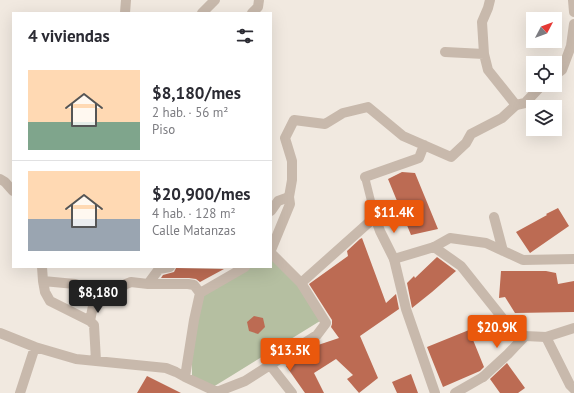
<!DOCTYPE html>
<html lang="es">
<meta charset="utf-8">
<style>
body{margin:0;font-family:"PT Sans",sans-serif;background:#f7f7f7;color:#2b2b33;height:100vh;display:flex;flex-direction:column;font-size:15px;white-space:nowrap}
*{box-sizing:border-box;margin:0}
p{font-size:13px;color:#7c7c81}
.icon{flex:none;width:22px;height:22px;fill:none;stroke:currentColor;stroke-width:2;stroke-linecap:round;stroke-linejoin:round}
.map{position:relative;flex:1;overflow:hidden}
.side{position:absolute;left:12px;top:12px;width:260px;height:256px;display:flex;flex-direction:column;background:#fff;border-radius:0px;box-shadow:0 4px 16px #0002}
.side>*{flex:none}
.needle{width:26px;rotate:49deg}
.tools{position:absolute;left:526px;top:12px;display:grid;gap:8px}
.tools a{display:grid;place-items:center;width:36px;height:36px;border-radius:0px;background:#fff;box-shadow:0 4px 16px #0002;font-size:20px}
.price{position:absolute;translate:-50% -34px;padding:0 9px;border-radius:4px;background:#ea580c;color:#fff;font-size:13px;line-height:26px;filter:drop-shadow(0 1px 2px #0008)}
.price::after{content:'';position:absolute;left:50%;top:24px;width:12px;height:9px;margin-left:-6px;background:inherit;clip-path:polygon(0 0,100% 0,50% 100%)}
.price.on{background:#222;color:#fff}
ul{padding:0;list-style:none}
li{display:flex;align-items:center;gap:12px;height:100px;padding:0 16px}
li+li{border-top:1px solid #e1e1e2}
li span{display:grid;place-items:center;flex:none;width:112px;height:80px;border-radius:0px;color:#555}
li>.icon{margin-inline-start:auto}
span .icon{width:48px;height:48px;fill:#fffc;stroke-width:1}
li b{font-size:17px}
h2{display:flex;justify-content:space-between;align-items:center;height:48px;padding:0 16px;font-size:17px}
.map>svg:first-child{display:block}
</style>
<div class="map">
<svg width="574" height="393" viewBox="0 0 574 393">
<rect width="100%" height="100%" fill="#f1e9e0"/>
<path fill="#b5bfa1" d="M 271,258 L 301,284 L 320,321 L 231,376 L 213,387 L 192,380 L 192,351 L 203,296 L 249,267 L 271,267 Z"/>
<path fill="#bc6b53" d="M 402,172 L 415,173 L 438,229 L 411,235 L 388,179 Z
M 558,208 L 569,226 L 530,253 L 516,232 L 547,215 L 546,214 Z
M 362,238 L 386,303 L 396,294 L 399,309 L 360,336 L 378,378 L 359,393 L 347,379 L 353,375 L 336,359 L 314,373 L 324,393 L 305,393 L 286,366 L 312,347 L 339,338 L 331,327 L 332,324 L 332,320 L 309,284 L 348,256 L 347,251 L 360,239 Z
M 437,257 L 456,271 L 432,292 L 412,308 L 407,283 L 414,276 L 415,278 Z
M 176,268 L 224,269 L 200,282 L 196,279 L 189,278 L 161,278 L 163,275 L 174,272 Z
M 501,271 L 546,271 L 556,273 L 558,284 L 574,281 L 574,312 L 515,313 L 505,297 L 499,298 Z
M 254,316 L 263,318 L 265,327 L 258,334 L 249,331 L 247,322 Z
M 469,330 L 484,367 L 480,371 L 443,387 L 427,347 Z
M 507,363 L 525,388 L 518,393 L 500,393 L 490,379 Z
M 411,374 L 418,393 L 397,393 L 392,382 Z
M 147,376 L 181,393 L 137,393 Z"/>
<g fill="none" stroke-linecap="round" stroke-linejoin="round">
<path stroke="#c8b9ac" stroke-width="8" d="M 365,177 L 375,217"/>
<path stroke="#c8b9ac" stroke-width="10" d="M 555,75 L 562,70 L 571,46 L 574,24
M 365,177 L 419,158 L 424,145
M 289,197 L 292,180 L 292,161 L 285,138 L 294,120 L 325,124 L 343,113 L 368,107 L 403,136 L 451,157 L 466,143 L 471,134 L 502,118 L 516,105 L 525,103 L 542,85
M 494,217 L 503,251
M 434,247 L 450,238 L 486,243 L 523,260 L 574,259
M 546,337 L 570,385 L 574,389
M 455,393 L 483,377"/>
<path stroke="#c8b9ac" stroke-width="10" d="M 490,0 L 488,8 L 482,22 L 484,54 L 488,70 L 516,105
M 573,0 L 574,12
M 125,13 L 126,0
M 202,13 L 215,0
M 252,13 L 258,7 L 259,0
M 445,52 L 484,54
M 0,179 L 5,182 L 13,191
M 271,211 L 278,201 L 289,197 L 290,204 L 271,250
M 42,267 L 43,281 L 45,292 L 50,301 L 90,321 L 94,325 L 96,361
M 43,281 L 75,284 L 109,294 L 114,293 L 126,284 L 131,282 L 148,284 L 188,284 L 194,285 L 200,293
M 301,283 L 375,217 L 380,231 L 394,259
M 148,284 L 159,269 L 170,267
M 90,321 L 96,291
M 0,333 L 35,347 L 76,359 L 166,368 L 176,372 L 185,377 L 217,392 L 245,381 L 317,335 L 326,323 L 301,283 L 271,253
M 270,365 L 292,393
M 185,377 L 194,320 L 200,293 L 245,267
M 483,377 L 508,354 L 525,336
M 20,393 L 35,347"/>
<path stroke="#c8b9ac" stroke-width="10" d="M 435,393 L 406,309 L 394,259 L 434,247 L 461,266 L 504,320 L 525,336 L 546,337 L 574,328"/>
</g>
</svg>
<div class="tools">
<a><svg class="needle" viewBox="-14 -14 28 28"><path d="M0-13l5 13h-10z" fill="#e53935"/><path d="M0 13l5-13h-10z" fill="#7c7c81"/></svg></a>
<a><svg class="icon" aria-label="locate" viewBox="0 0 24 24"><circle cx="12" cy="12" r="6"/><path d="M12 2v4M12 18v4M2 12h4M18 12h4"/></svg></a>
<a><svg class="icon" aria-label="layers" viewBox="0 0 24 24"><path d="M12 4l9 5-9 5-9-5zM3 14l9 5 9-5"/></svg></a>
</div>
<b class="price" style="left:394px;top:234px">$11.4K</b>
<b class="price on" style="left:98px;top:314px">$8,180</b>
<b class="price" style="left:497px;top:349px">$20.9K</b>
<b class="price" style="left:290px;top:372px">$13.5K</b>
<section class="side">
<h2>4 viviendas<svg class="icon" aria-label="filters" viewBox="0 0 24 24"><path d="M4 7h16M4 17h16"/><circle cx="9" cy="7" r="2"/><circle cx="15" cy="17" r="2"/></svg></h2>
<ul>
<li><span style="background:linear-gradient(#ffd9b3 65%,#7fa58c 0)"><svg class="icon" aria-label="home" viewBox="0 0 24 24"><path d="M3 11l9-7 9 7M6 9v11h12V9"/></svg></span><div><b>$8,180/mes</b><p>2 hab. · 56 m²</p><p>Piso</p></div></li>
<li><span style="background:linear-gradient(#ffd9b3 60%,#9aa5b1 0)"><svg class="icon" aria-label="home" viewBox="0 0 24 24"><path d="M3 11l9-7 9 7M6 9v11h12V9"/></svg></span><div><b>$20,900/mes</b><p>4 hab. · 128 m²</p><p>Calle Matanzas</p></div></li>
</ul>
</section>
</div>
